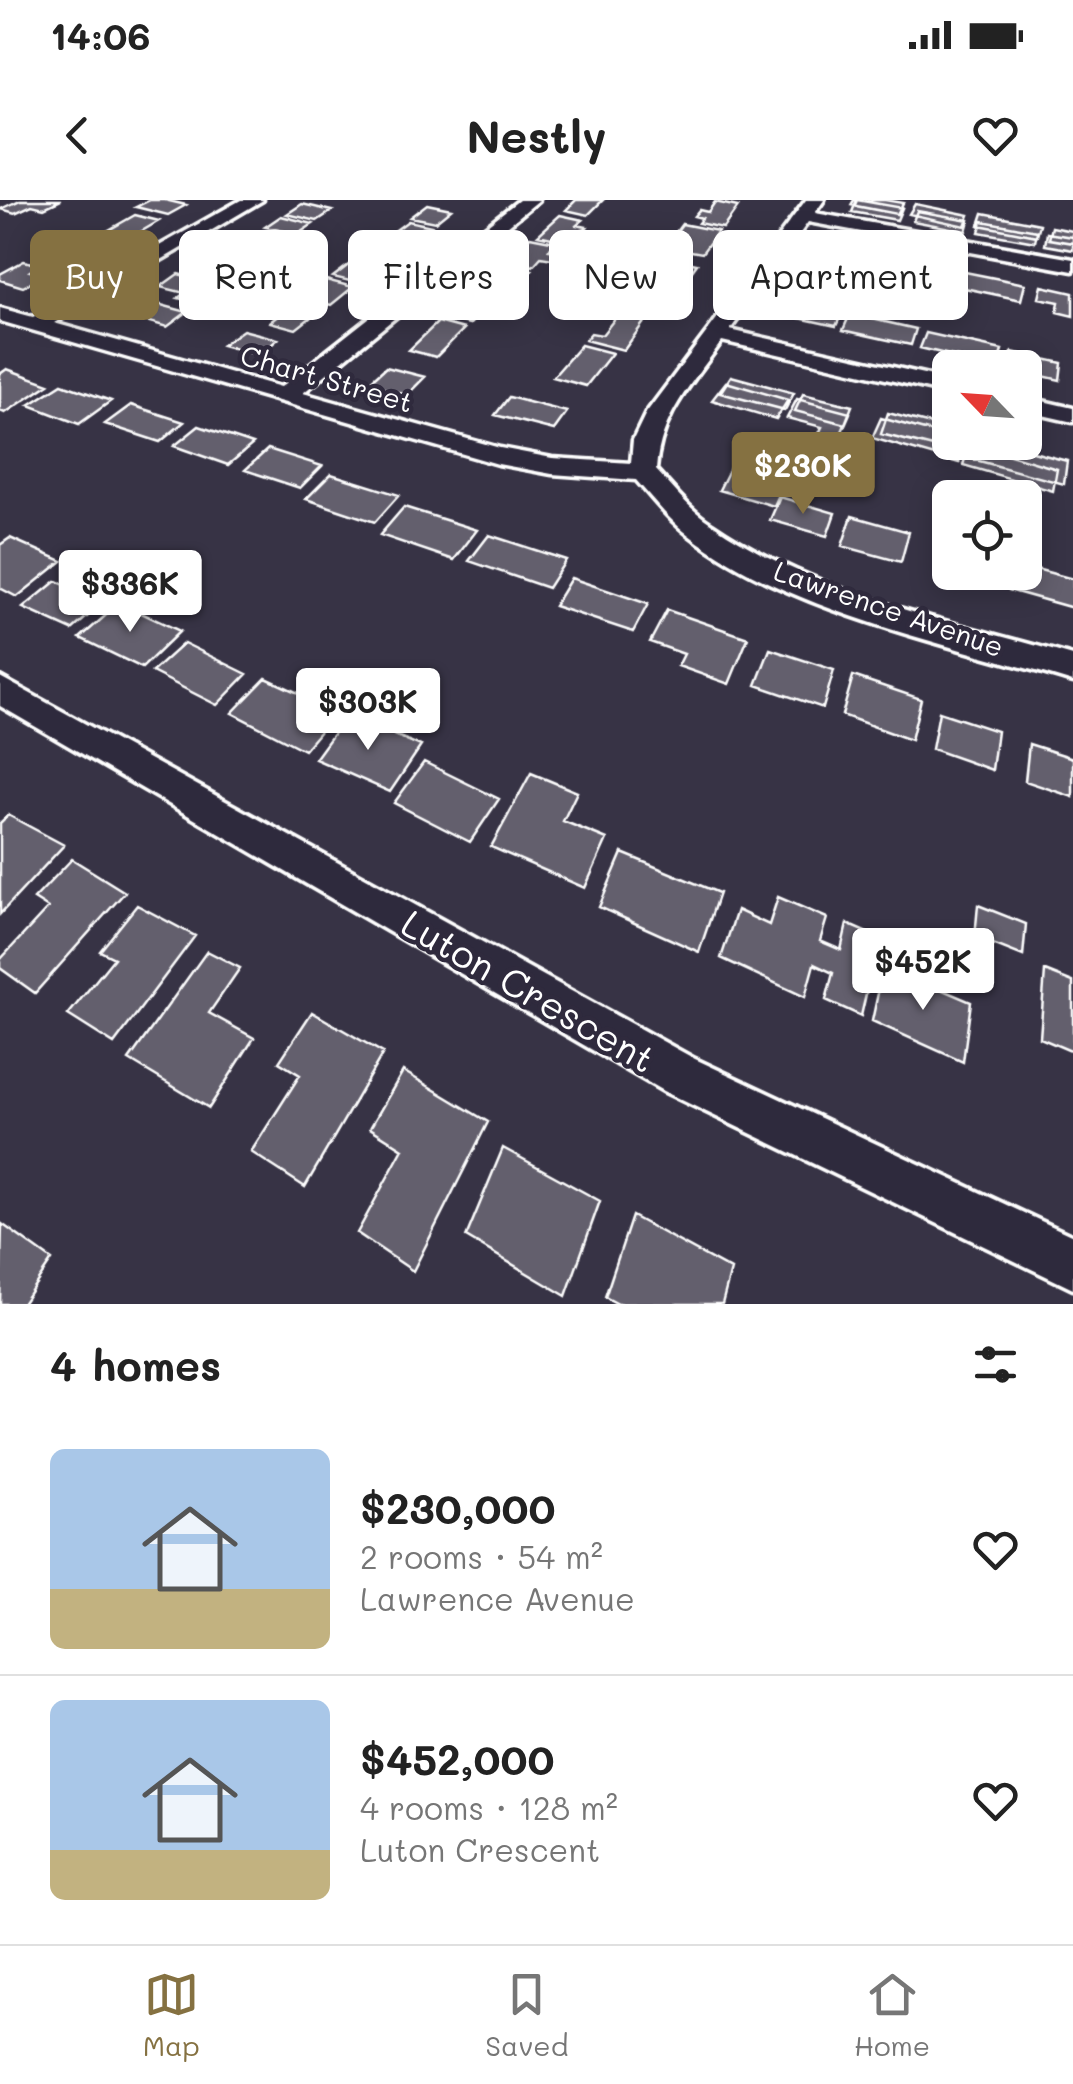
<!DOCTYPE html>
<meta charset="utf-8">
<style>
body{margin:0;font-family:Mali,sans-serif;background:#f6f6f6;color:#222;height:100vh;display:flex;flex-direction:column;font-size:38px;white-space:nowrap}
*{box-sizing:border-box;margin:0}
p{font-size:32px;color:#767676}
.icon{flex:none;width:55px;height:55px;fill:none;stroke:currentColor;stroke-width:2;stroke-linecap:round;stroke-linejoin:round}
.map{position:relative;height:1104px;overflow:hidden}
.panel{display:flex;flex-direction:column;background:#fff;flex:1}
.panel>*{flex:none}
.guide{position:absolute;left:30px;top:30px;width:1015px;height:90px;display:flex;gap:20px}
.needle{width:65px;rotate:295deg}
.tools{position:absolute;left:932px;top:150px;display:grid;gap:20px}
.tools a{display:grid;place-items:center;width:110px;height:110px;border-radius:15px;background:#fff;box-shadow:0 5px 25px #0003;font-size:50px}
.price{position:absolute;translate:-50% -85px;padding:0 22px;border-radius:10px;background:#fff;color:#222;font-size:32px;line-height:65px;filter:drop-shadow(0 2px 5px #0008)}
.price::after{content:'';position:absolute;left:50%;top:60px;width:30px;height:22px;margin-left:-15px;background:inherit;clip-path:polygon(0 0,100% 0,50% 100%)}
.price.selected{background:#857141;color:#fff}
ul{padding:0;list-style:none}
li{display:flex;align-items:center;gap:30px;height:250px;padding:0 50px}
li+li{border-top:2px solid #e0e0e0}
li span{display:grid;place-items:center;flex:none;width:280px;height:200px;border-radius:15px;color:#555}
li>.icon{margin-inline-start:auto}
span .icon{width:120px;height:120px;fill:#fffc;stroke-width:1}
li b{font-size:42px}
h2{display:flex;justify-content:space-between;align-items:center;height:120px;padding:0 50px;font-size:42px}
.tag{padding:0 35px;border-radius:15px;background:#fff;box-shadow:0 5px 25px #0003;font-size:35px;line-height:90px}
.tag.selected{background:#857141;color:#fff}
.status{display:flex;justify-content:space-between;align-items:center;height:70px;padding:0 50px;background:#fff;direction:ltr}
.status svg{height:28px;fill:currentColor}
header{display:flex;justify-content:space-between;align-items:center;height:130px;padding:0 50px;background:#fff;font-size:45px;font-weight:800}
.dock{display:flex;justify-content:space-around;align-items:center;height:140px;border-top:2px solid #e0e0e0;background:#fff;font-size:28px;color:#767676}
.dock a{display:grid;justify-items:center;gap:5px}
.dock .selected{color:#857141}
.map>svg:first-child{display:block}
</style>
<div class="status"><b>14:06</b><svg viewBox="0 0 49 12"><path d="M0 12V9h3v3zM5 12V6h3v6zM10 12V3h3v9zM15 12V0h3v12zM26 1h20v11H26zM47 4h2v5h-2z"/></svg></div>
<header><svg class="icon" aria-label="back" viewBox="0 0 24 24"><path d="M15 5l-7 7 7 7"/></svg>Nestly<svg class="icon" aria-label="heart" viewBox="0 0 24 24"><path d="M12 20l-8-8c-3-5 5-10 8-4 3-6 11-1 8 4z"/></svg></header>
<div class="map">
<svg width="1073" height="1104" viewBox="0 0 1073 1104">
<rect width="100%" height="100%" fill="#373345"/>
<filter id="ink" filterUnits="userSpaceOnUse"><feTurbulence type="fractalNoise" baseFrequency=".01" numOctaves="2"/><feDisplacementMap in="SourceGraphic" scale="20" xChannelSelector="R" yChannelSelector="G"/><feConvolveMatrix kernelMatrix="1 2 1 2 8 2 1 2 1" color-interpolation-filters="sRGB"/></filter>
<g filter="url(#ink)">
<path fill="#635f6d" stroke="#fff" stroke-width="2.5" d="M 20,0 L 61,0 L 44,8 L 32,5 L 15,13 L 1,9 Z
M 150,0 L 165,0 L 186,5 L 168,15 L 136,7 Z
M 576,0 L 603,0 L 588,15 L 566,10 Z
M 854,0 L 885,0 L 903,3 L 897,14 L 851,5 Z
M 857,0 L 902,8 L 897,20 L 852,12 Z
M 715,2 L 738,7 L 723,28 L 698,23 L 702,18 L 694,16 L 699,10 L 708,12 Z
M 302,4 L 332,11 L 317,21 L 287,14 Z
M 427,4 L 451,9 L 435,22 L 410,17 Z
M 915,4 L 969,15 L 965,26 L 909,14 Z
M 917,11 L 969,20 L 966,31 L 913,21 Z
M 983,13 L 1040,24 L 1037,36 L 979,25 Z
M 135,15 L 159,21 L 125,41 L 100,35 Z
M 560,15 L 583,20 L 577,25 L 587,27 L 579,35 L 569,32 L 561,40 L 538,35 Z
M 281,16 L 313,24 L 298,34 L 265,27 Z
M 408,21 L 431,26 L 413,41 L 389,35 Z
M 982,21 L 1037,31 L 1035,42 L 979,32 Z
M 682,24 L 718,31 L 702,53 L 674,48 L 684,34 L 676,32 Z
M 1052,27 L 1073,31 L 1073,43 L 1049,39 Z
M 1047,33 L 1073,37 L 1073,50 L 1045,45 Z
M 244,34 L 281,43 L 259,59 L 242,55 L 248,51 L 227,45 Z
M 91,37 L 113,43 L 74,66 L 51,60 Z
M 530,37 L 556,42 L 549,50 L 564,53 L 558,60 L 541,57 L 533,66 L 508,61 Z
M 379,39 L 408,45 L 390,60 L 361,53 Z
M 821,44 L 862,52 L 856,64 L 814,56 Z
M 213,55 L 251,64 L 234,76 L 195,66 Z
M 667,58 L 697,64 L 684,82 L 654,75 Z
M 886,58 L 946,70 L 942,82 L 881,70 Z
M 355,60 L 379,66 L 358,83 L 333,77 Z
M 24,61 L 40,65 L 30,71 L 45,75 L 23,87 L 0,80 L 0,74 Z
M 505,64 L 532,70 L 508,94 L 480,88 Z
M 960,71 L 1025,84 L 1021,100 L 955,86 Z
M 178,74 L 219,85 L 193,102 L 178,98 L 185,93 L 160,87 Z
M 326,80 L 353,87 L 331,105 L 303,98 Z
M 649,80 L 674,86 L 654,114 L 627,108 Z
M 1042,86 L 1073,93 L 1073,116 L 1057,112 L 1059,102 L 1039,98 Z
M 471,92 L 496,98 L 470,124 L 445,118 Z
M 139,99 L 187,112 L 167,127 L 118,113 Z
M 788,99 L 843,111 L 836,126 L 780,114 Z
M 294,103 L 320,110 L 296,129 L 270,122 Z
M 620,112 L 647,118 L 624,150 L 585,140 L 591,133 L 602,135 Z
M 850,114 L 916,129 L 911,145 L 843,130 Z
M 438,122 L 464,129 L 436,157 L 409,150 Z
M 243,130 L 278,139 L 259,155 L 222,145 Z
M 926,133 L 1002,150 L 997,166 L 920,148 Z
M 581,145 L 612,153 L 586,186 L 553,177 Z
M 1012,152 L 1062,163 L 1060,180 L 1025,172 L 1025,168 L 1009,168 Z
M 386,167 L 425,177 L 407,195 L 367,184 Z
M 7,169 L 49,184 L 5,213 L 0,211 L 0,174 Z
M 731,176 L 794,193 L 785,210 L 720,193 Z
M 726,182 L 788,200 L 776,219 L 712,200 Z
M 62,184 L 111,201 L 79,224 L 29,205 Z
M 803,194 L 852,206 L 845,224 L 795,211 Z
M 509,197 L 567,212 L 554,230 L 495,215 Z
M 797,199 L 850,213 L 837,243 L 817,238 L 822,227 L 787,218 Z
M 131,205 L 184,222 L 160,242 L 105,224 Z
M 888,213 L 950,229 L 950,242 L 964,242 L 961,254 L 881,234 Z
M 881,218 L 950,237 L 950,242 L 966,242 L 959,263 L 872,238 Z
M 199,226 L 253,244 L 228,265 L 174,246 Z
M 831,237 L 864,246 L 855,267 L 821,257 Z
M 976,242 L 995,242 L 1067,261 L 1064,284 L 972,259 Z
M 970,243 L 1057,269 L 1053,291 L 963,265 Z
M 268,249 L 322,266 L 300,288 L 245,270 Z
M 759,254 L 791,263 L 785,277 L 752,268 Z
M 730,268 L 784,283 L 774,306 L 719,290 Z
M 331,274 L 399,295 L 375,322 L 306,299 Z
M 780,297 L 835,313 L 827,336 L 770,320 Z
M 404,307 L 477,330 L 454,360 L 380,335 Z
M 852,316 L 909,332 L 901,362 L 842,346 Z
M 945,329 L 950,330 L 950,372 L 983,372 L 981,384 L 936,371 Z
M 489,335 L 566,360 L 548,388 L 469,361 Z
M 10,338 L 62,361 L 17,397 L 0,388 L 0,345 Z
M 1025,366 L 1073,379 L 1073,408 L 1009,390 L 1012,372 L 1025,372 Z
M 571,378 L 648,404 L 633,432 L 554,406 Z
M 56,381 L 104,402 L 72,430 L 23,408 Z
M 120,403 L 180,431 L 142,468 L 80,438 Z
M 667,410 L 748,438 L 729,484 L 678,466 L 684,454 L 650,442 Z
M 184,443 L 247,474 L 217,505 L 152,472 Z
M 770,449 L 834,470 L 823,508 L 756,485 Z
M 853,476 L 921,499 L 911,540 L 842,515 Z
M 266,478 L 337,511 L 304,550 L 232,513 Z
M 939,512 L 997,531 L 992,570 L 932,549 Z
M 347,515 L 421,546 L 390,592 L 315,559 Z
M 1029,544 L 1073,558 L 1073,597 L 1025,581 Z
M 424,562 L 499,599 L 470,642 L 394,603 Z
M 531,573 L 577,592 L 563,621 L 607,639 L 585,688 L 491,647 Z
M 8,615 L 64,645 L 0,714 L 0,623 Z
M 622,653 L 719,693 L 699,752 L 599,707 Z
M 72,659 L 125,692 L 35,793 L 0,768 L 0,760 L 48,708 L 34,699 Z
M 778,697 L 827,718 L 820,741 L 841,750 L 847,724 L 879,738 L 861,816 L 826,800 L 833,773 L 814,764 L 805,797 L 721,758 L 737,710 L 769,725 Z
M 137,705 L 195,736 L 114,844 L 68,815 L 114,758 L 100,751 Z
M 978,705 L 1026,724 L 1023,756 L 975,737 Z
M 207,751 L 240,768 L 209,813 L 254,838 L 209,908 L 129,860 Z
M 884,765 L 971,802 L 963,862 L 872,821 Z
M 1045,771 L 1073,782 L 1073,852 L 1040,838 Z
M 312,812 L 383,853 L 305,987 L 251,952 L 300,875 L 279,862 Z
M 403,871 L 488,922 L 413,1071 L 357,1033 L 403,949 L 370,928 Z
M 503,948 L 600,1001 L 566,1096 L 466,1037 Z
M 632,1016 L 731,1070 L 722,1104 L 618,1104 L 605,1097 Z
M 2,1024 L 52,1060 L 22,1104 L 0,1104 Z"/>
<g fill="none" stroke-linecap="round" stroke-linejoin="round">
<defs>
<path id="street" d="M 241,0 L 263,0 L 54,123 L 281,187 L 519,0 L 539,0 L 303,193 L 500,248 L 552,258 L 631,263 L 633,240 L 646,213 L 806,0 L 824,0 L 815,13 L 1073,59 L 1073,71 L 808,22 L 730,130 L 950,180 L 950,194 L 722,141 C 691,185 660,215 656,270 C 674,289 690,310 712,324 C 817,396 952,421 1073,456 L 1073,482 C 953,445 788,412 689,335 C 668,319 653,299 636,280 L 552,274 L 498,264 L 0,121 L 0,108 L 33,117 Z
M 1025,197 L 1073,208 L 1073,222 L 1025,211 Z
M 0,477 L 695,859 L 1073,1036 L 1073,1089 L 663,891 L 0,506 Z"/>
</defs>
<use href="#street" stroke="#fff" stroke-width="7"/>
<use href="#street" fill="#2f2a3d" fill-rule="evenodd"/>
</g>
</g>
<g text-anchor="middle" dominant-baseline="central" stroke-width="9" stroke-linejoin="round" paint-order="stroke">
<g font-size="28" fill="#fff" stroke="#2f2a3d">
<text transform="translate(327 178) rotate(16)">Chart Street</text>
<text transform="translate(889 408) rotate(19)">Lawrence Avenue</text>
</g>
<g font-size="38" fill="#fff" stroke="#2f2a3d">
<text transform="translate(529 790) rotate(30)">Luton Crescent</text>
</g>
</g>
</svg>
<div class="tools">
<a><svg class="needle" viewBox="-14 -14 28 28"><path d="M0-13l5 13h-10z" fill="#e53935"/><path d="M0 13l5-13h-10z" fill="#767676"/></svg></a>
<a><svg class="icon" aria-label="locate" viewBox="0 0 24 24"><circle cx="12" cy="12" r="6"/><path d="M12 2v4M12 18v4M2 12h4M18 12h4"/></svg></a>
</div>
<b class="price selected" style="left:803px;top:317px">$230K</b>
<b class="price" style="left:130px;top:435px">$336K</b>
<b class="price" style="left:368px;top:553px">$303K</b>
<b class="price" style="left:923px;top:813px">$452K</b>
<div class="guide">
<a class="tag selected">Buy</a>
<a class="tag">Rent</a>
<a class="tag">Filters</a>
<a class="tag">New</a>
<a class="tag">Apartment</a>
</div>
</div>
<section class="panel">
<h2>4 homes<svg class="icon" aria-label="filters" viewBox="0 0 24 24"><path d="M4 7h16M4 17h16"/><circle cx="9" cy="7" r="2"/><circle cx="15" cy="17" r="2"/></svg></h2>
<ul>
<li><span style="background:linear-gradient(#a9c7e8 70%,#c2b280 0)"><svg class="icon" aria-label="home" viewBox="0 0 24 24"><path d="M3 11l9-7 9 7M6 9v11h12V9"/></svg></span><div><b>$230,000</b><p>2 rooms · 54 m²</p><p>Lawrence Avenue</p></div><svg class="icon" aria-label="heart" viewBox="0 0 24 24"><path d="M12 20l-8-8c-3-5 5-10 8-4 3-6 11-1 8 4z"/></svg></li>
<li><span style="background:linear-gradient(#a9c7e8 75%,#c2b280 0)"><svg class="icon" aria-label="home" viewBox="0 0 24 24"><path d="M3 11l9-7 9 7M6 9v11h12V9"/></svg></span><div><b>$452,000</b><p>4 rooms · 128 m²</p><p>Luton Crescent</p></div><svg class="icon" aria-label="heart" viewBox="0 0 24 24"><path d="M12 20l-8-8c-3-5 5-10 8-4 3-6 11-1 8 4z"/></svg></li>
</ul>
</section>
<nav class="dock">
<a class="selected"><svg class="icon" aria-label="map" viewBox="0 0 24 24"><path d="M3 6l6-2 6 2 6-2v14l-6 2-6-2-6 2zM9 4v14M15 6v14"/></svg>Map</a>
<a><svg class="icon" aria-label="saved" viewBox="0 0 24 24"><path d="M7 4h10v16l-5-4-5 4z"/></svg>Saved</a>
<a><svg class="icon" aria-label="home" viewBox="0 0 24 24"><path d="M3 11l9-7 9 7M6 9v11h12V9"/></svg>Home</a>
</nav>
